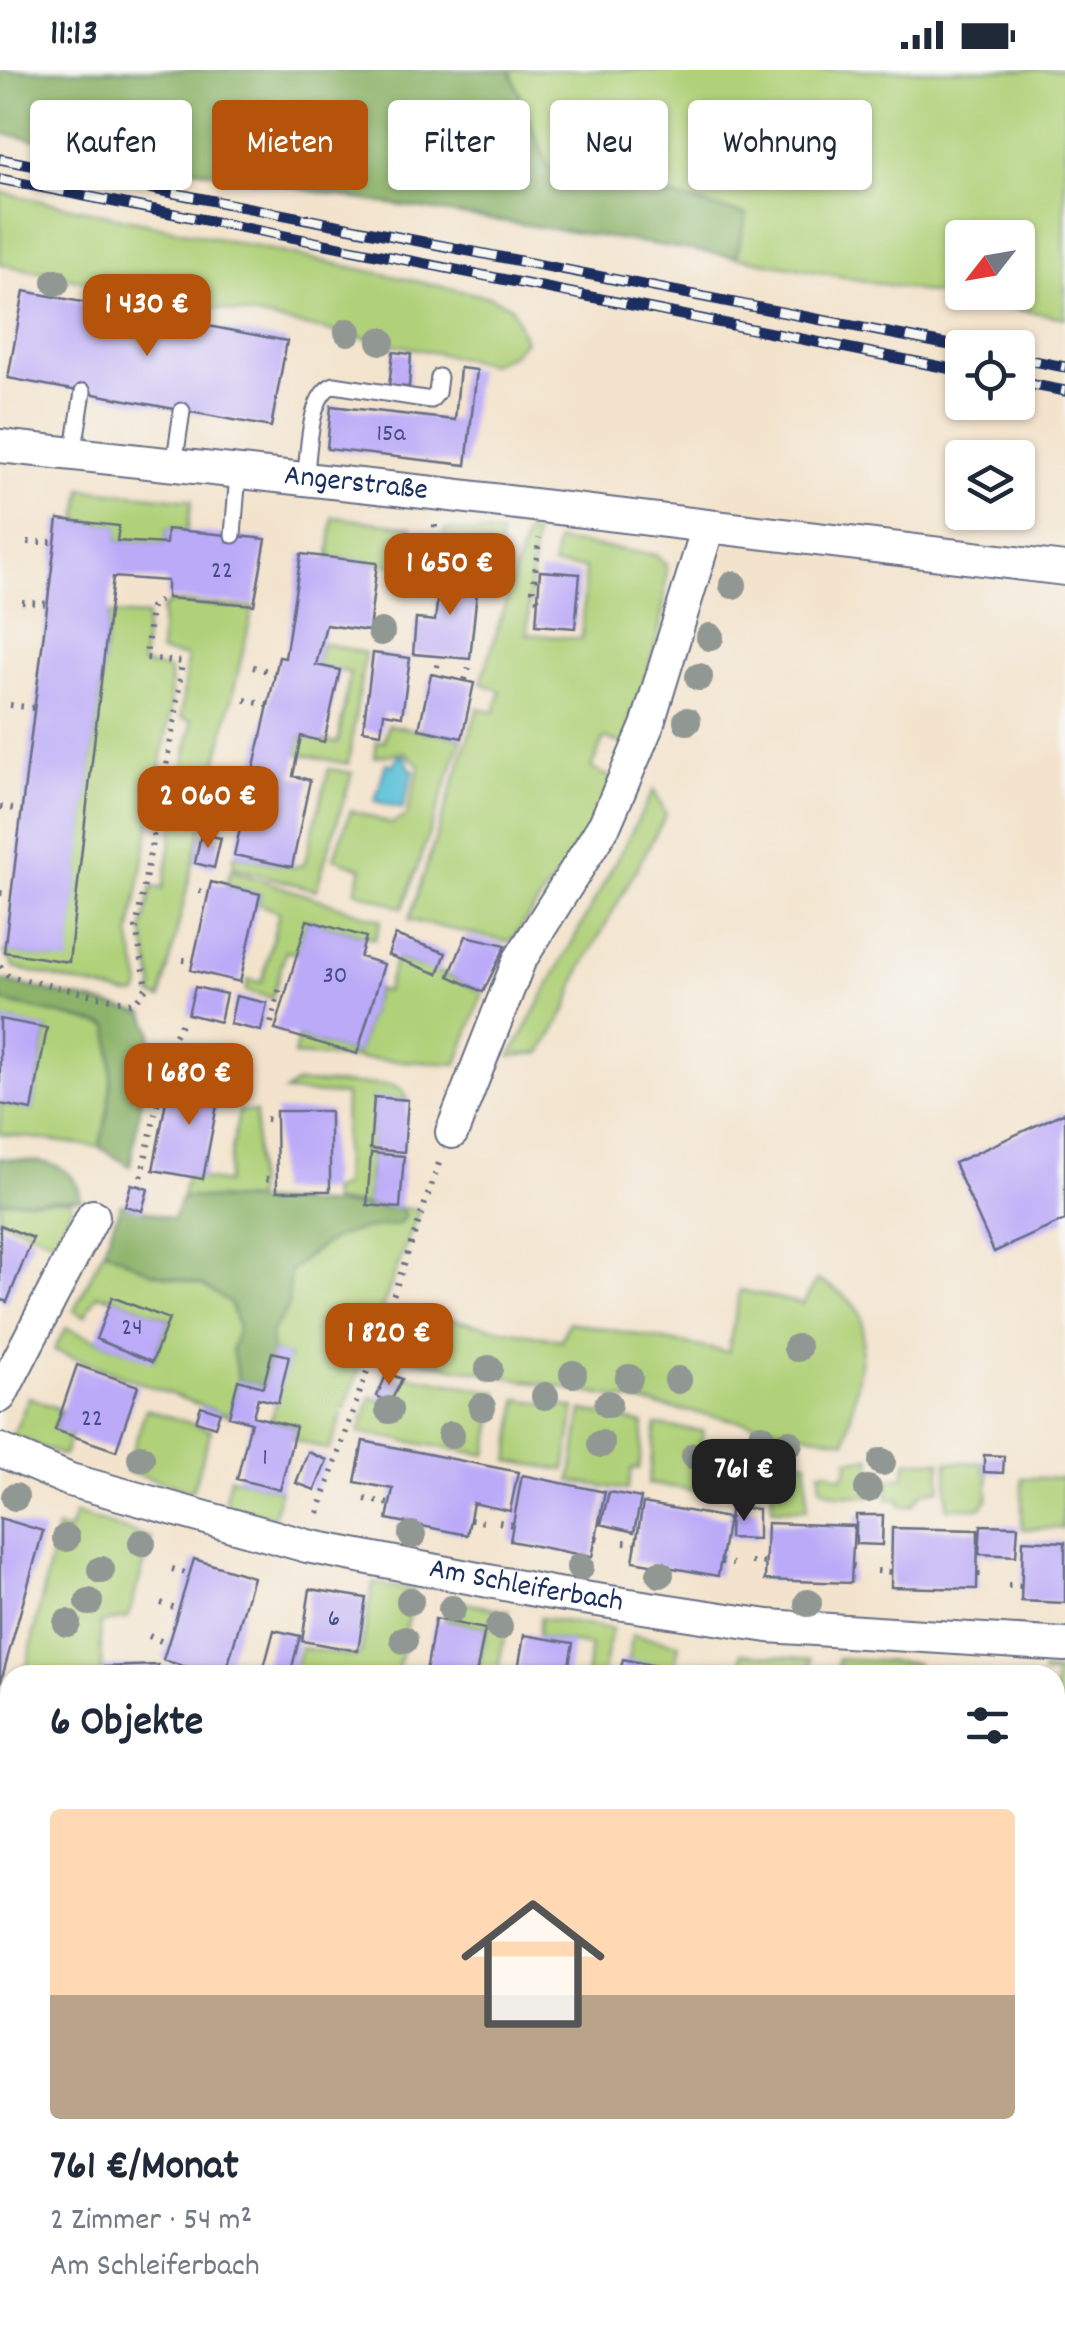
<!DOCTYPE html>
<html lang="de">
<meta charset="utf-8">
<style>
body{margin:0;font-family:Dekko,sans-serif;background:#f6f6f7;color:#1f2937;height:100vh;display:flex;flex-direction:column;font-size:38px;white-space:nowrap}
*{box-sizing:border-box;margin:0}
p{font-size:32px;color:#747a83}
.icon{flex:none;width:55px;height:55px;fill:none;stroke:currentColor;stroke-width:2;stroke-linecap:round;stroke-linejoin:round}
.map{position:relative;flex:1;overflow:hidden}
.sheet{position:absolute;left:0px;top:1595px;width:1065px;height:672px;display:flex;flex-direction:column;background:#fff;border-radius:30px 30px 0 0;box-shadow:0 2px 8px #0004}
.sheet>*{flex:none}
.banner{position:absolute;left:30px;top:30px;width:1005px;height:90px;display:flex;gap:20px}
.needle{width:65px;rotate:239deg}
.fabs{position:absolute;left:945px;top:150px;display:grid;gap:20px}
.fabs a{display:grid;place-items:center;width:90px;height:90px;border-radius:10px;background:#fff;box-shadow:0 2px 8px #0004;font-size:50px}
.price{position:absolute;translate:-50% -85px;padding:0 22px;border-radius:20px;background:#b45309;color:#fff;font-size:32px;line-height:65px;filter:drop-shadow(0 2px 5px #0008)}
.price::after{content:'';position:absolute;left:50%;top:60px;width:30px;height:22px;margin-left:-15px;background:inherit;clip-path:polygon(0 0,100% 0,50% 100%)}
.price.active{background:#222;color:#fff}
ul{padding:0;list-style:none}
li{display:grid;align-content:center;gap:20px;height:530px;padding:0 50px}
li span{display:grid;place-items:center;height:310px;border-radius:10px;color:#555}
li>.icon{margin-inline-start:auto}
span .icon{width:180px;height:180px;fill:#fffc;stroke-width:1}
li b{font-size:42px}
h2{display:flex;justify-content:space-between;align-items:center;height:120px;padding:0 50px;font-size:42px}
.chip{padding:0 35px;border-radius:10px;background:#fff;box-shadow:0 2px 8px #0004;font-size:35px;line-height:90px}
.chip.active{background:#b45309;color:#fff}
.status{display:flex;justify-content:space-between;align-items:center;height:70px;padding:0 50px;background:#fff;direction:ltr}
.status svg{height:28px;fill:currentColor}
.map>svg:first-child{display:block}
</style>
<div class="status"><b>11:13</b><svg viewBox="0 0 49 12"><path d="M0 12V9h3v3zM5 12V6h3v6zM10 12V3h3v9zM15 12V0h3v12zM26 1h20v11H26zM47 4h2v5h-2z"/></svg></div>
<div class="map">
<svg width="1065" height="2267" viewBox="0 0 1065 2267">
<rect width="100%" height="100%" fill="#f6f6f2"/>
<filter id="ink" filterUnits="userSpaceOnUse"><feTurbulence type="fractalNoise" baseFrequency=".01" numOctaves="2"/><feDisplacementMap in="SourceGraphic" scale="20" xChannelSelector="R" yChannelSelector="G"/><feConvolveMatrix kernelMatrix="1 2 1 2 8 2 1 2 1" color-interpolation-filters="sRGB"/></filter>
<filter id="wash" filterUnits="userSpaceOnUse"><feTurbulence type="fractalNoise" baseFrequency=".0048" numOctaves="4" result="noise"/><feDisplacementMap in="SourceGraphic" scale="40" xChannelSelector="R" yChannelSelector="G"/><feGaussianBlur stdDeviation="2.25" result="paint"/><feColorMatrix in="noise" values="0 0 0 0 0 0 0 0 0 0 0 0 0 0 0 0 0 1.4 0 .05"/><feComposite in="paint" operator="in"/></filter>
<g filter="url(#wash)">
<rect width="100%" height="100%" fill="#f3e3cc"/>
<path fill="#b0d179" stroke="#66806c" stroke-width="2.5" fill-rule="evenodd" d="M 510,0 L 1065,0 L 1065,248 L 736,187 L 746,145 L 548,97 ZM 962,168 L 1018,168 L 1018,222 L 962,222 Z
M 0,122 L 490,227 L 512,237 L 525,271 L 511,285 L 490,294 L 0,194 Z
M 82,419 L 192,430 L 187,461 L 167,459 L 166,474 L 117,471 L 118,456 L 78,451 Z
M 333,447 L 412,457 L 400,496 L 329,487 Z
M 445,459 L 501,465 L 494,502 L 441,498 Z
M 527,462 L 535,464 L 527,564 L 582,569 L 585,498 L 553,496 L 557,471 L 656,485 L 666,494 C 668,556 642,616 624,674 L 604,668 L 591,698 L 612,708 L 591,759 L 510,872 L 409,850 L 478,638 L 495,642 L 501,621 L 481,613 Z
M 171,532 L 253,538 L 161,929 L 152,925 L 154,916 L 143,860 L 152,817 L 163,819 L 192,651 L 181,647 L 187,587 L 160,582 L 162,539 Z
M 109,544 L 147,546 L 142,594 L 170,600 L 171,637 L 130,866 L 141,916 L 137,924 L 129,925 L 15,898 L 4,882 L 68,891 Z
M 322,573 L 365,583 L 348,694 L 297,683 L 301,666 L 338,673 L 350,603 L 316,595 Z
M 388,655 L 462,668 L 403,838 L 355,821 L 362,798 L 334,788 L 351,740 L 391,754 L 406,746 L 420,695 L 405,682 L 375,687 L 377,671 L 384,672 Z
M 329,699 L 352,703 L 316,820 L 233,797 L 234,785 L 292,797 L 304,795 Z
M 654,720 L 666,745 L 579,903 L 567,939 L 541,983 L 511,986 Z
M 231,800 L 381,850 L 375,869 L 307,850 L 297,884 L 286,881 L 272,928 L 246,921 L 248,910 L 262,912 L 279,842 L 258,834 L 260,824 L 226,816 Z
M 396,889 L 449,906 L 483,922 L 457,994 L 294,985 L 298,967 L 357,984 L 377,919 L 385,922 Z
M 0,931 L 109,956 C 114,998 112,1037 99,1077 L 0,1064 L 0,1034 L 32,1040 L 47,959 L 0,949 Z
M 297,1013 L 390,1015 L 402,1020 L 408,1030 L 374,1028 L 367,1135 L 332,1132 L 330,1121 L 343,1116 L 345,1025 L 285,1022 Z
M 239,1041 L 256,1042 L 255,1130 L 182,1127 L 186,1106 L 226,1113 Z
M 70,1130 L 72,1136 L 56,1172 L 0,1149 L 0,1131 Z
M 400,1138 L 419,1140 L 329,1380 L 293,1369 L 296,1356 L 271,1350 L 289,1286 L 272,1282 L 271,1263 L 288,1238 L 290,1202 C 327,1167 347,1158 398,1155 L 405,1146 Z
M 104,1179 L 150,1202 L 202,1215 L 231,1233 L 238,1257 L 232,1279 L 238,1310 L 229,1346 L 54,1280 L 66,1258 L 153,1291 L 169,1249 L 112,1227 L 97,1225 L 85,1246 L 74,1241 Z
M 817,1210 C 832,1216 852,1229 860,1244 C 870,1265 850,1345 846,1371 L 410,1289 L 427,1245 L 561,1270 L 569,1252 L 728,1282 L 740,1220 L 803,1234 Z
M 406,1305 L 498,1322 L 487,1385 L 359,1363 L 371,1327 L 391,1336 Z
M 29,1327 L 61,1340 L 55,1359 L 71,1365 L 64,1386 L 12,1367 Z
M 518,1329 L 575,1338 L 565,1400 L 509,1391 Z
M 146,1339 L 211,1360 L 192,1421 L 126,1401 Z
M 582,1340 L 644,1354 L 639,1399 L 632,1398 L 627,1420 L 571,1411 Z
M 656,1355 L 703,1361 L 696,1420 L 648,1414 Z
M 706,1377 L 752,1379 L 749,1418 L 702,1414 Z
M 871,1388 L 870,1426 L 838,1425 L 821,1418 L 820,1401 L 828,1401 L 842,1408 L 848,1398 L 847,1390 Z
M 772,1391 L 807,1391 L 807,1439 L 772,1439 Z
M 907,1391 L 940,1391 L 940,1419 L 923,1422 L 912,1436 L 901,1436 L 899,1429 L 888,1429 L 889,1410 L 904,1407 Z
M 947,1392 L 984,1393 L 984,1402 L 988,1402 L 988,1428 L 980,1438 L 947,1438 Z
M 230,1407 L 280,1420 L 274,1447 L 230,1436 L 225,1429 Z
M 1022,1408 L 1063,1408 L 1063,1458 L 1022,1459 Z
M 75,1444 L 152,1468 L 128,1548 L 100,1553 L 102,1605 L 25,1605 L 57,1458 L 69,1461 Z
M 373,1513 L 414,1521 L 397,1605 L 293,1605 L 301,1578 L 355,1587 L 361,1583 Z
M 447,1530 L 509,1541 L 497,1605 L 477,1605 L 487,1557 L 445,1549 Z
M 540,1548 L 612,1559 L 602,1605 L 586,1605 L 591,1576 L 537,1567 Z
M 632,1565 L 679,1574 L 674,1600 L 628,1591 Z
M 742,1583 L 811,1589 L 810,1605 L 742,1605 Z
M 838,1589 L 916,1593 L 916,1605 L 837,1605 Z
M 1042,1602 L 1065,1602 L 1065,1647 L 1055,1647 L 1055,1605 L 1042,1605 Z
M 0,1653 L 10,1653 L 10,1691 L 0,1692 Z
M 1055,1722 L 1065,1722 L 1065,1790 L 1055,1789 Z
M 10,1777 L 10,1838 L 0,1832 L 0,1778 Z
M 1055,2127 L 1065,2127 L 1065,2267 L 1004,2267 L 1004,2258 L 1055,2258 Z
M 167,2258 L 233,2258 L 269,2267 L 164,2267 Z
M 430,2258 L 488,2258 L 488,2267 L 430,2267 Z"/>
<path fill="#8cb369" stroke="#547164" stroke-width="2.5" d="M 0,0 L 510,0 L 548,97 L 747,145 L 736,187 L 357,129 L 0,63 Z
M 0,910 L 144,943 L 152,961 L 130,1096 L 99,1077 C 112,1037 114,998 109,956 L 0,931 Z
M 0,1088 C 35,1093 74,1086 81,1129 L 0,1131 Z
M 182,1127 L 400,1138 L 405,1146 L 398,1155 C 347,1158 327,1167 290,1201 L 288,1238 L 271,1263 L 272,1282 L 263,1317 L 238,1310 L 232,1279 L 238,1257 L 230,1233 L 202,1215 L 150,1202 L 104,1179 L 121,1134 L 173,1149 Z"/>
<path fill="#5bc2d8" stroke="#3b789b" stroke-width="2.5" d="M 399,685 L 406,687 L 409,698 L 414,700 L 402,739 L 375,731 L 386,693 L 393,695 Z"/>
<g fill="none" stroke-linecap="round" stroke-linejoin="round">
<path stroke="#5bc2d8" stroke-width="11" d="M 0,1643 L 10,1641
M 1055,1802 L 1065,1805"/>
</g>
<g id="blocks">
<path fill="#bbaaf8" d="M 24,221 L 287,271 L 271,357 L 8,308 Z
M 393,282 L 411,284 L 409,317 L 389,316 Z
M 460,298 L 477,300 L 466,395 L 327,379 L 331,336 L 455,350 Z
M 58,449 L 119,456 L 117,471 L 166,474 L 167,459 L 266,469 L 254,535 L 167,528 L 167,511 L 113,507 L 69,892 L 4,882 Z
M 301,484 L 377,493 L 369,561 L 326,555 L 316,595 L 340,600 L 324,672 L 301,666 L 293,706 L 310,710 L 292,797 L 234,785 L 279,587 L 285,588 Z
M 441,498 L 479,502 L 470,589 L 413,584 L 416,549 L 435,551 Z
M 540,501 L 580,504 L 575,558 L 536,555 Z
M 373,583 L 410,588 L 402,646 L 384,643 L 381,663 L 363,660 Z
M 431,604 L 474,613 L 462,668 L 419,659 Z
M 201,764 L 221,768 L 214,798 L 195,793 Z
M 211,812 L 260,824 L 240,912 L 191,900 Z
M 307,850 L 366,867 L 360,887 L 384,894 L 357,984 L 275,960 Z
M 395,865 L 446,883 L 438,904 L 388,885 Z
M 466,866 L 506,875 L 483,922 L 449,906 Z
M 195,917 L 226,924 L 220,952 L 188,944 Z
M 236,926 L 267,933 L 261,961 L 230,954 Z
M 0,949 L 47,958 L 32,1040 L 0,1034 Z
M 199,1003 L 229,1009 L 224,1031 L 218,1030 L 203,1109 L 153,1100 L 168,1020 L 195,1026 Z
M 374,1027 L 408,1030 L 404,1082 L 370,1079 Z
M 276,1041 L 330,1041 L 330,1121 L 277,1121 Z
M 1065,1042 L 1065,1150 L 994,1182 L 954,1093 Z
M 371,1083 L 404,1086 L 400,1138 L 367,1135 Z
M 131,1114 L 148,1119 L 142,1141 L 125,1136 Z
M 0,1155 L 33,1168 L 7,1232 L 0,1229 Z
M 112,1227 L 169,1249 L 152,1292 L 96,1269 Z
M 272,1282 L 289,1286 L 278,1333 L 258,1328 L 253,1346 L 296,1357 L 280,1420 L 237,1409 L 251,1352 L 229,1346 L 238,1310 L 263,1317 Z
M 77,1295 L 138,1316 L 116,1381 L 55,1360 Z
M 387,1303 L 402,1309 L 390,1333 L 377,1326 Z
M 201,1336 L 220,1342 L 215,1357 L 196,1351 Z
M 363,1371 L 518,1402 L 510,1441 L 473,1433 L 467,1465 L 387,1449 L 393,1419 L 355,1412 Z
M 308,1382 L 327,1390 L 315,1420 L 296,1413 Z
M 984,1385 L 1004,1386 L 1003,1403 L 984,1402 Z
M 522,1405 L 605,1422 L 592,1487 L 510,1471 Z
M 609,1422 L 641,1428 L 634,1462 L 601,1454 Z
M 643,1433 L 728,1448 L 718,1506 L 633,1491 Z
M 730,1438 L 758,1439 L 758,1469 L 729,1468 Z
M 856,1445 L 883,1445 L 882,1475 L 856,1474 Z
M 0,1448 L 43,1461 L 1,1611 L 0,1611 Z
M 767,1453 L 854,1456 L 851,1513 L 765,1510 Z
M 981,1455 L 1018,1456 L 1016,1486 L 979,1484 Z
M 892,1458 L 978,1460 L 977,1519 L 891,1517 Z
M 1023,1470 L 1065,1472 L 1065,1533 L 1021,1531 Z
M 194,1489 L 253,1507 L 225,1605 L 213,1605 L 163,1590 Z
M 310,1519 L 366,1528 L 358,1581 L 302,1571 Z
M 435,1549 L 485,1559 L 476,1605 L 426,1602 Z
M 274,1560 L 300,1566 L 290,1605 L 262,1605 Z
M 524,1565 L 573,1573 L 567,1605 L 517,1605 Z
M 623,1589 L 674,1600 L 673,1605 L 619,1605 Z
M 158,1595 L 158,1605 L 104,1605 L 104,1597 Z
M 1055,1652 L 1065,1652 L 1065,1717 L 1055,1717 Z
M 10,1700 L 10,1771 L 0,1772 L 0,1701 Z
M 1055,1845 L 1065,1845 L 1065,1911 L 1055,1911 Z
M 1,1943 L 10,1945 L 10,1982 L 0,1979 L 5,1961 L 0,1960 Z
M 1055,1960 L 1065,1960 L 1065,2023 L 1055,2022 Z
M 9,2028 L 10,2029 L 10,2093 L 0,2090 L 0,2057 Z
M 0,2191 L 10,2194 L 10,2208 L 1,2242 Z
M 82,2258 L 138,2258 L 135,2267 L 79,2267 Z
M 552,2258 L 584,2258 L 584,2267 L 552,2267 Z
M 803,2258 L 823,2258 L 822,2267 L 802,2267 Z"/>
</g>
</g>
<g filter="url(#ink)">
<use href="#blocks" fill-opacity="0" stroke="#676e84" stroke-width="2.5"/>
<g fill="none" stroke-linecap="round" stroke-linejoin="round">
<defs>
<path id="lane" d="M 73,385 L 83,322
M 174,396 L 182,341
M 305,411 C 309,385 308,324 334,315 L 431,330 L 437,323 L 439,307
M 233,465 L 238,404"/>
<g id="street">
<path id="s1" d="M 0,376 L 443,424 L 1065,499"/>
<path d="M 452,1062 L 519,891 L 605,754 L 647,656 L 708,457"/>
<path d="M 0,1326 L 93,1146"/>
<path id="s2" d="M 0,1380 L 70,1410 L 307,1476 L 551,1523 L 768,1556 L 1065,1575"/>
<path d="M 0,1859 L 10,1865"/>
<path d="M 1055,2085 L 1065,2086"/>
<path d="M 37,2267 L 40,2258"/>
</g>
</defs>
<use href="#lane" stroke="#676e84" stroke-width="19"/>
<use href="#street" stroke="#676e84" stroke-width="36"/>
<path stroke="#676e84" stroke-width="6" stroke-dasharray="2.5 8" stroke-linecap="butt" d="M 435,455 L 434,504 L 439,516
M 28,472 L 55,472
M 538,530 L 533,520 L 539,468
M 22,532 L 48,534
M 253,597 L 275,603
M 437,597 L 439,586
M 465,610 L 469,597
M 245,630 L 268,635
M 10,635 L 36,638
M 226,708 L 248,718
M 0,737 L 23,740
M 218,746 L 240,757
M 199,821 L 209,822
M 0,823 L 12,824
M 183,890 L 193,891
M 0,896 L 8,906 L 129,933 L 136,931 L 147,917 L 136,859 L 176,642 L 182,592 L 146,588 L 151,537 L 166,526
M 271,953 L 280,918 L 286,921
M 266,1049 L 276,1050
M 266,1109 L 277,1108
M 139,1117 L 159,1026 L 161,989 L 181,954
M 365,1429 L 390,1434
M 318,1443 L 440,1090
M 470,1450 L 485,1452
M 499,1452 L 513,1455
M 596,1468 L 605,1470
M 624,1472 L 636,1473
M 721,1492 L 733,1494
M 751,1492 L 765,1493
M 852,1496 L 861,1498
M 172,1499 L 189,1504
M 877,1501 L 891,1502
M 978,1504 L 988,1504
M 1008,1516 L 1022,1516
M 161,1533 L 179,1539
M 149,1566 L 168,1574
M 0,1776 L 10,1775
M 1056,1911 L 1057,1919
M 0,2186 L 10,2188"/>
<use href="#lane" stroke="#fff" stroke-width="15"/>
<use href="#street" stroke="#fff" stroke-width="32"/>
<defs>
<path id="rail" d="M 0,89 L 965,278
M 0,109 L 962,301
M 1018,288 L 1065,297
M 1018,312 L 1065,321"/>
</defs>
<use href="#rail" stroke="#1b2f5e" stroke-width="11"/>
<use href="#rail" stroke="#f6f6f2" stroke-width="8" stroke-dasharray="22" stroke-linecap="butt"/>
</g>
<g fill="#919793">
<circle cx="56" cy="212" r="14"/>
<circle cx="348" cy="262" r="14"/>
<circle cx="381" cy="271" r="14"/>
<circle cx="733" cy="515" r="14"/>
<circle cx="381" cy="562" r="14"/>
<circle cx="710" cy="567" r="14"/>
<circle cx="699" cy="607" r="14"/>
<circle cx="687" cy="651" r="14"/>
<circle cx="797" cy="1278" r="14"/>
<circle cx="489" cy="1299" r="14"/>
<circle cx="573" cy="1304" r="14"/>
<circle cx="629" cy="1308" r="14"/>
<circle cx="678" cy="1310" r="14"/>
<circle cx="545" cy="1326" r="14"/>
<circle cx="608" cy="1334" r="14"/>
<circle cx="482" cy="1337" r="14"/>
<circle cx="389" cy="1340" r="14"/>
<circle cx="451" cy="1365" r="14"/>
<circle cx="761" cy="1367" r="14"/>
<circle cx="789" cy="1373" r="14"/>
<circle cx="601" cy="1374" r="14"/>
<circle cx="695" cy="1386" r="14"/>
<circle cx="141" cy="1388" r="14"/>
<circle cx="882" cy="1392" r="14"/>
<circle cx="868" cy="1419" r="14"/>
<circle cx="15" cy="1427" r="14"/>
<circle cx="412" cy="1465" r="14"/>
<circle cx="66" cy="1468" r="14"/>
<circle cx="142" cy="1473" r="14"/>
<circle cx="580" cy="1497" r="14"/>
<circle cx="101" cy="1500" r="14"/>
<circle cx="660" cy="1504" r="14"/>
<circle cx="410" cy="1531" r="14"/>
<circle cx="89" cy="1532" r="14"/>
<circle cx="808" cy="1533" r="14"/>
<circle cx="452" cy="1539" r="14"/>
<circle cx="67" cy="1553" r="14"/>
<circle cx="499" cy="1557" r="14"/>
<circle cx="404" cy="1570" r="14"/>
</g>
</g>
<g text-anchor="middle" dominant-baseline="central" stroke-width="10" stroke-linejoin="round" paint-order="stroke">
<g font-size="25" fill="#434e84">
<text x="391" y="365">15a</text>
<text x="222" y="502">22</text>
<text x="335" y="907">30</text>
<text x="132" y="1259">24</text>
<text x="92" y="1350">22</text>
<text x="265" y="1389">1</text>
<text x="334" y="1550">6</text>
</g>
<g font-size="30" fill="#1b2f5e" stroke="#f6f6f2">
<text stroke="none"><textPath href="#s1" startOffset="358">Angerstraße</textPath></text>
<text stroke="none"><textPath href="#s2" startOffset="545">Am Schleiferbach</textPath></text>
</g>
</g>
</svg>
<div class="fabs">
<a><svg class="needle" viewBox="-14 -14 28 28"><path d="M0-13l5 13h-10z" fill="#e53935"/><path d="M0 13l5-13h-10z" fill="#747a83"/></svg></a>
<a><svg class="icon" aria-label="locate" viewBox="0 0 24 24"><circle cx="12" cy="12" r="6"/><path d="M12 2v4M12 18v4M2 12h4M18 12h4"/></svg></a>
<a><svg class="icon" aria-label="layers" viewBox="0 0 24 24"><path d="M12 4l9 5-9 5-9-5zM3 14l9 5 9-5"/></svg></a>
</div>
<b class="price" style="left:147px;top:289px">1 430 €</b>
<b class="price" style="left:450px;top:548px">1 650 €</b>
<b class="price" style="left:208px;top:781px">2 060 €</b>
<b class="price" style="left:189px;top:1058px">1 680 €</b>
<b class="price" style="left:389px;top:1318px">1 820 €</b>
<b class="price active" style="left:744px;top:1454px">761 €</b>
<div class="banner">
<a class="chip">Kaufen</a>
<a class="chip active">Mieten</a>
<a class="chip">Filter</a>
<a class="chip">Neu</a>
<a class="chip">Wohnung</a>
</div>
<section class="sheet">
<h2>6 Objekte<svg class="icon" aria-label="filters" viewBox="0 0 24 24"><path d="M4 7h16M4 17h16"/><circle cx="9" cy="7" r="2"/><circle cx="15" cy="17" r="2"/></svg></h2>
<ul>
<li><span style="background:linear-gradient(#ffd9b3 60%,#b9a48a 0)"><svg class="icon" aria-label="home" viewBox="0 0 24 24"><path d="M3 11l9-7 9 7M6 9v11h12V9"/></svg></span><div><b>761 €/Monat</b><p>2 Zimmer · 54 m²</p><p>Am Schleiferbach</p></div></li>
</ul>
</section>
</div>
